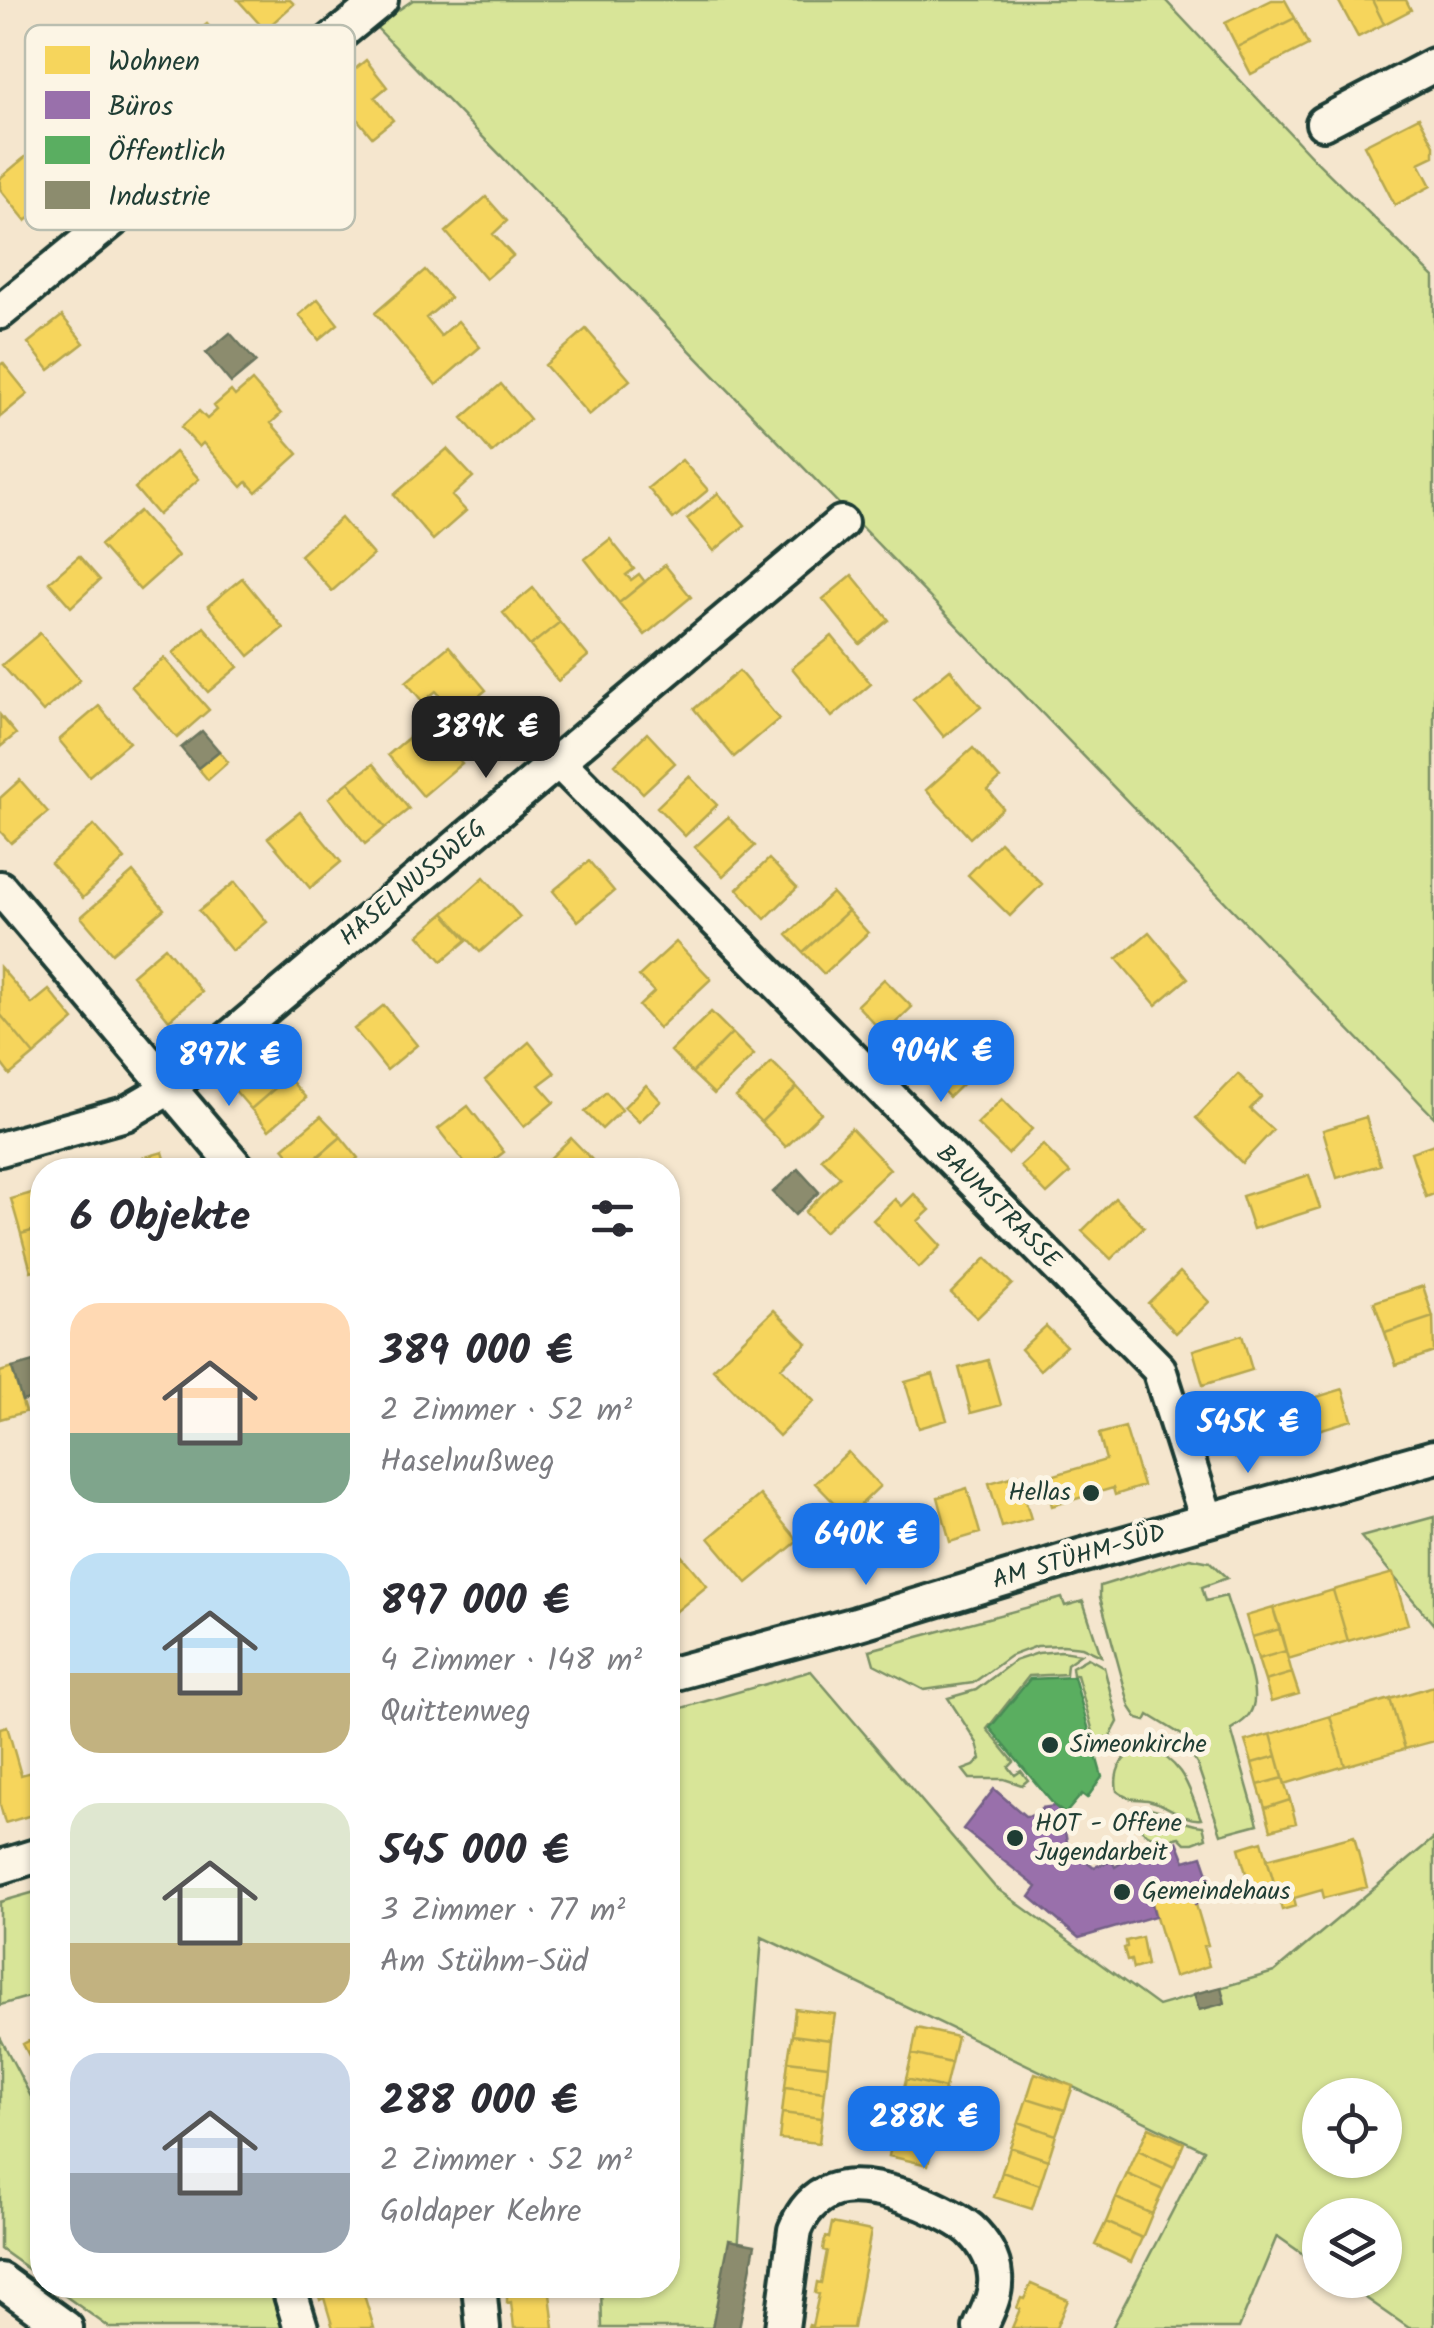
<!DOCTYPE html>
<html lang="de">
<meta charset="utf-8">
<style>
body{margin:0;font-family:Kalam,sans-serif;background:#f7f7f7;color:#2b2b33;height:100vh;display:flex;flex-direction:column;font-size:38px;white-space:nowrap}
*{box-sizing:border-box;margin:0}
p{font-size:32px;color:#7c7c81}
.icon{flex:none;width:55px;height:55px;fill:none;stroke:currentColor;stroke-width:2;stroke-linecap:round;stroke-linejoin:round}
.map{position:relative;flex:1;overflow:hidden}
.panel{position:absolute;left:30px;top:1158px;width:650px;height:1140px;display:flex;flex-direction:column;background:#fff;border-radius:40px;box-shadow:0 2px 8px #0004}
.panel>*{flex:none}
.buttons{position:absolute;left:1302px;top:2078px;display:grid;gap:20px}
.buttons a{display:grid;place-items:center;width:100px;height:100px;border-radius:50%;background:#fff;box-shadow:0 2px 8px #0004;font-size:50px}
.price{position:absolute;translate:-50% -85px;padding:0 22px;border-radius:20px;background:#1a73e8;color:#fff;font-size:32px;line-height:65px;filter:drop-shadow(0 2px 5px #0008)}
.price::after{content:'';position:absolute;left:50%;top:60px;width:30px;height:22px;margin-left:-15px;background:inherit;clip-path:polygon(0 0,100% 0,50% 100%)}
.price.current{background:#222;color:#fff}
ul{padding:0;list-style:none}
li{display:flex;align-items:center;gap:30px;height:250px;padding:0 40px}
li span{display:grid;place-items:center;flex:none;width:280px;height:200px;border-radius:30px;color:#555}
li>.icon{margin-inline-start:auto}
span .icon{width:120px;height:120px;fill:#fffc;stroke-width:1}
li b{font-size:42px}
h2{display:flex;justify-content:space-between;align-items:center;height:120px;padding:0 40px;font-size:42px}
.map>svg:first-child{display:block}
</style>
<div class="map">
<svg width="1434" height="2328" viewBox="0 0 1434 2328">
<rect width="100%" height="100%" fill="#f5e6ce"/>
<filter id="ink" filterUnits="userSpaceOnUse"><feTurbulence type="fractalNoise" baseFrequency=".01" numOctaves="2"/><feDisplacementMap in="SourceGraphic" scale="20" xChannelSelector="R" yChannelSelector="G"/><feConvolveMatrix kernelMatrix="1 2 1 2 8 2 1 2 1" color-interpolation-filters="sRGB"/></filter>
<g filter="url(#ink)">
<path fill="#d8e598" stroke="#7c9166" stroke-width="2.5" fill-rule="evenodd" d="M 413,0 L 1165,0 L 1317,162 L 1434,277 L 1434,1117 L 375,26 Z
M 1434,1517 L 1434,1625 L 1361,1537 Z
M 1190,1558 L 1210,1562 L 1227,1578 L 1202,1587 L 1206,1601 L 1226,1596 C 1233,1620 1260,1684 1253,1706 C 1249,1719 1241,1723 1231,1729 L 1258,1824 L 1221,1834 L 1197,1764 L 1186,1747 L 1190,1740 L 1149,1715 L 1146,1721 L 1138,1719 L 1130,1707 L 1100,1597 L 1100,1586 Z
M 1062,1598 L 1065,1606 L 1083,1601 L 1101,1656 L 1082,1647 L 1063,1645 L 1037,1646 L 1010,1656 L 973,1683 L 924,1690 L 874,1664 L 870,1650 Z
M 1061,1651 L 1081,1654 L 1067,1664 L 1066,1674 L 1029,1676 L 987,1729 L 1014,1762 L 1009,1767 L 1015,1775 L 1021,1771 L 1028,1780 L 1022,1785 L 1004,1779 L 970,1779 L 963,1770 L 974,1766 L 981,1759 L 977,1743 L 948,1698 L 976,1690 L 1014,1661 L 1038,1653 Z
M 1088,1658 L 1104,1667 L 1118,1722 L 1110,1737 L 1095,1739 L 1077,1675 L 1073,1675 L 1072,1667 Z
M 811,1671 L 995,1887 L 1158,2006 L 1274,1972 L 1434,1838 L 1434,2328 L 1409,2328 L 1340,2280 L 1385,2280 L 1385,2215 L 1320,2215 L 1320,2266 L 1277,2236 L 1239,2328 L 1112,2328 L 1204,2150 L 762,1937 L 732,2328 L 602,2328 L 601,2285 L 668,2285 L 668,1712 ZM 1320,2095 L 1385,2095 L 1385,2160 L 1320,2160 Z
M 1147,1746 C 1184,1764 1187,1783 1201,1819 C 1184,1821 1171,1807 1155,1802 C 1138,1796 1134,1804 1117,1791 C 1113,1769 1124,1751 1147,1746 Z
M 1141,1807 C 1164,1807 1180,1825 1203,1826 L 1206,1838 L 1193,1843 L 1185,1843 L 1179,1837 C 1162,1842 1146,1836 1135,1824 L 1135,1814 Z
M 42,1890 L 42,1993 L 0,2005 L 0,1902 Z
M 0,2037 L 42,2118 L 42,2279 L 0,2249 Z
M 50,2285 L 272,2285 L 286,2328 L 110,2328 Z"/>
<path fill="#f6d55c" stroke="#b6a750" stroke-width="2.5" d="M 238,0 L 290,0 L 294,4 L 265,30 Z
M 1272,0 L 1285,0 L 1295,18 L 1237,47 L 1225,23 Z
M 1338,0 L 1372,0 L 1384,24 L 1358,37 Z
M 1372,0 L 1406,0 L 1411,10 L 1384,24 Z
M 1295,18 L 1308,45 L 1251,74 L 1237,47 Z
M 207,24 L 235,57 L 201,85 L 173,51 Z
M 366,60 L 387,87 L 375,97 L 393,120 L 372,137 L 353,114 L 343,123 L 321,97 Z
M 1419,117 L 1434,145 L 1434,156 L 1419,163 L 1431,186 L 1395,205 L 1364,145 Z
M 30,153 L 62,192 L 26,221 L 0,189 L 0,178 Z
M 486,197 L 507,221 L 493,234 L 513,256 L 486,279 L 446,232 Z
M 425,270 L 450,298 L 426,318 L 441,336 L 458,321 L 480,347 L 436,385 L 375,313 Z
M 318,299 L 338,324 L 319,340 L 299,315 Z
M 62,316 L 84,343 L 49,370 L 28,343 Z
M 586,329 L 630,380 L 589,415 L 545,365 Z
M 3,363 L 28,394 L 0,417 L 0,365 Z
M 252,381 L 281,414 L 271,423 L 298,454 L 256,492 L 247,482 L 242,487 L 203,443 L 199,447 L 181,427 L 199,411 L 207,419 L 217,410 L 214,406 L 231,391 L 235,396 Z
M 501,384 L 530,419 L 492,453 L 462,418 Z
M 447,449 L 473,477 L 452,496 L 466,511 L 433,540 L 394,495 Z
M 175,452 L 199,479 L 158,515 L 135,488 Z
M 682,460 L 708,490 L 673,519 L 648,488 Z
M 718,493 L 745,525 L 714,551 L 687,519 Z
M 139,511 L 178,556 L 140,590 L 100,545 Z
M 341,518 L 373,555 L 332,591 L 300,555 Z
M 610,539 L 634,569 L 626,575 L 631,580 L 639,574 L 645,582 L 619,603 L 585,559 Z
M 79,556 L 100,580 L 71,607 L 49,582 Z
M 665,565 L 691,597 L 645,635 L 619,603 Z
M 852,575 L 889,620 L 860,644 L 823,599 Z
M 242,578 L 283,628 L 249,656 L 208,606 Z
M 533,588 L 560,622 L 530,646 L 503,613 Z
M 560,622 L 588,656 L 558,681 L 530,646 Z
M 204,627 L 238,667 L 208,692 L 173,653 Z
M 40,633 L 80,680 L 43,712 L 2,665 Z
M 832,636 L 871,684 L 832,717 L 792,668 Z
M 449,646 L 486,690 L 456,715 L 436,691 L 423,702 L 406,682 Z
M 164,658 L 209,710 L 177,738 L 131,686 Z
M 950,669 L 981,707 L 944,737 L 913,699 Z
M 739,671 L 779,719 L 734,757 L 694,709 Z
M 99,706 L 129,742 L 89,776 L 59,740 Z
M 0,715 L 16,734 L 0,747 Z
M 427,722 L 462,763 L 423,796 L 388,755 Z
M 647,733 L 675,763 L 643,793 L 615,764 Z
M 973,748 L 1000,779 L 988,790 L 1003,808 L 970,838 L 926,790 Z
M 219,751 L 228,762 L 208,780 L 198,768 Z
M 373,764 L 409,809 L 385,828 L 349,782 Z
M 689,776 L 717,805 L 685,836 L 657,807 Z
M 20,780 L 48,812 L 11,843 L 0,831 L 0,798 Z
M 349,782 L 385,828 L 365,844 L 329,798 Z
M 300,812 L 341,862 L 310,888 L 268,838 Z
M 728,817 L 755,846 L 723,876 L 695,847 Z
M 94,825 L 125,859 L 83,898 L 51,863 Z
M 1000,842 L 1042,884 L 1010,916 L 968,875 Z
M 769,859 L 797,888 L 765,919 L 737,889 Z
M 589,861 L 614,891 L 578,921 L 553,891 Z
M 133,872 L 164,909 L 112,953 L 81,917 Z
M 484,877 L 520,917 L 480,952 L 444,913 Z
M 235,882 L 267,922 L 232,951 L 199,911 Z
M 832,893 L 848,911 L 803,952 L 787,935 Z
M 848,911 L 868,933 L 824,974 L 803,952 Z
M 444,913 L 467,940 L 442,961 L 419,935 Z
M 1149,932 L 1188,978 L 1156,1005 L 1117,959 Z
M 676,942 L 711,979 L 659,1028 L 639,1006 L 654,992 L 639,976 Z
M 165,947 L 202,992 L 169,1020 L 132,975 Z
M 0,967 L 32,1004 L 49,990 L 74,1020 L 34,1055 L 0,1014 Z
M 884,979 L 912,1007 L 884,1034 L 857,1005 Z
M 384,1005 L 417,1045 L 387,1070 L 354,1029 Z
M 711,1012 L 732,1033 L 692,1073 L 671,1051 Z
M 0,1014 L 34,1055 L 10,1075 L 0,1062 Z
M 964,1030 L 990,1057 L 949,1097 L 923,1069 Z
M 732,1033 L 754,1055 L 714,1094 L 692,1073 Z
M 529,1042 L 555,1073 L 539,1085 L 554,1102 L 524,1127 L 485,1080 Z
M 269,1055 L 288,1077 L 251,1109 L 232,1087 Z
M 772,1062 L 797,1087 L 761,1122 L 736,1097 Z
M 1238,1074 L 1261,1097 L 1250,1109 L 1273,1130 L 1242,1163 L 1196,1118 Z
M 288,1077 L 306,1098 L 269,1130 L 251,1109 Z
M 646,1085 L 661,1101 L 639,1122 L 624,1107 Z
M 797,1087 L 821,1113 L 786,1147 L 761,1122 Z
M 606,1092 L 622,1110 L 602,1129 L 585,1112 Z
M 1002,1099 L 1032,1129 L 1008,1154 L 977,1124 Z
M 468,1106 L 504,1152 L 481,1170 L 470,1170 L 438,1129 Z
M 321,1116 L 341,1137 L 301,1170 L 283,1148 Z
M 1366,1117 L 1380,1165 L 1337,1178 L 1323,1130 Z
M 851,1128 L 890,1169 L 824,1232 L 805,1212 L 840,1177 L 821,1158 Z
M 341,1137 L 358,1158 L 345,1170 L 303,1170 Z
M 571,1138 L 602,1170 L 538,1170 Z
M 1434,1144 L 1434,1194 L 1426,1197 L 1411,1152 Z
M 1043,1145 L 1070,1173 L 1047,1194 L 1020,1166 Z
M 163,1152 L 168,1169 L 180,1166 L 182,1170 L 141,1170 L 138,1159 Z
M 1309,1175 L 1320,1208 L 1253,1229 L 1242,1196 Z
M 42,1190 L 42,1228 L 21,1234 L 11,1199 Z
M 914,1194 L 930,1210 L 918,1221 L 941,1246 L 919,1268 L 873,1220 L 895,1199 L 902,1206 Z
M 1115,1198 L 1144,1227 L 1111,1259 L 1082,1231 Z
M 42,1228 L 42,1268 L 31,1271 L 21,1234 Z
M 986,1258 L 1012,1284 L 977,1318 L 951,1293 Z
M 1180,1272 L 1209,1302 L 1176,1333 L 1148,1303 Z
M 1423,1286 L 1433,1317 L 1385,1333 L 1374,1302 Z
M 774,1310 L 807,1343 L 781,1368 L 814,1401 L 779,1436 L 713,1369 Z
M 1433,1317 L 1434,1352 L 1396,1365 L 1385,1333 Z
M 1046,1326 L 1066,1346 L 1040,1370 L 1021,1349 Z
M 1242,1335 L 1252,1370 L 1203,1385 L 1193,1350 Z
M 988,1360 L 1001,1405 L 971,1413 L 959,1368 Z
M 12,1368 L 25,1412 L 0,1419 L 0,1372 Z
M 933,1374 L 947,1420 L 919,1428 L 905,1382 Z
M 1343,1389 L 1352,1420 L 1299,1436 L 1290,1405 Z
M 1257,1413 L 1267,1448 L 1235,1458 L 1224,1423 Z
M 1125,1427 L 1143,1486 L 1115,1495 L 1113,1488 L 1052,1506 L 1044,1478 L 1106,1460 L 1099,1434 Z
M 848,1452 L 880,1486 L 848,1517 L 815,1483 Z
M 1018,1475 L 1031,1519 L 1002,1527 L 989,1483 Z
M 967,1488 L 980,1533 L 950,1542 L 938,1497 Z
M 760,1495 L 798,1541 L 747,1583 L 709,1538 Z
M 669,1541 L 707,1586 L 673,1614 L 668,1608 L 668,1543 Z
M 1393,1573 L 1408,1624 L 1348,1641 L 1333,1590 Z
M 1333,1590 L 1348,1641 L 1288,1659 L 1273,1608 Z
M 1273,1608 L 1280,1629 L 1252,1637 L 1246,1616 Z
M 1280,1629 L 1286,1651 L 1258,1659 L 1252,1637 Z
M 1286,1651 L 1292,1673 L 1265,1681 L 1258,1659 Z
M 1292,1673 L 1299,1694 L 1271,1702 L 1265,1681 Z
M 1434,1686 L 1434,1741 L 1405,1749 L 1390,1699 Z
M 1390,1699 L 1405,1749 L 1345,1766 L 1330,1716 Z
M 1330,1716 L 1345,1766 L 1285,1784 L 1271,1734 Z
M 7,1726 L 21,1775 L 42,1769 L 42,1812 L 5,1823 L 0,1805 L 0,1728 Z
M 1271,1734 L 1277,1756 L 1252,1763 L 1245,1741 Z
M 1277,1756 L 1283,1778 L 1258,1785 L 1252,1763 Z
M 1283,1778 L 1290,1800 L 1265,1808 L 1258,1785 Z
M 1290,1800 L 1296,1823 L 1271,1830 L 1265,1808 Z
M 1354,1836 L 1367,1887 L 1324,1898 L 1322,1890 L 1294,1898 L 1296,1906 L 1282,1910 L 1267,1859 Z
M 1262,1841 L 1274,1882 L 1250,1888 L 1239,1848 Z
M 1189,1881 L 1208,1945 L 1203,1946 L 1209,1966 L 1174,1977 L 1149,1893 Z
M 1142,1937 L 1147,1965 L 1133,1969 L 1131,1960 L 1127,1961 L 1124,1948 L 1127,1947 L 1126,1941 Z
M 795,2009 L 835,2014 L 831,2040 L 792,2035 Z
M 917,2028 L 957,2037 L 951,2063 L 912,2054 Z
M 42,2034 L 42,2063 L 35,2067 L 23,2044 Z
M 792,2035 L 831,2040 L 828,2066 L 788,2061 Z
M 912,2054 L 951,2063 L 945,2088 L 906,2079 Z
M 788,2061 L 828,2066 L 825,2092 L 785,2087 Z
M 1035,2073 L 1073,2086 L 1065,2110 L 1027,2098 Z
M 906,2079 L 945,2088 L 940,2114 L 900,2105 Z
M 785,2087 L 825,2092 L 822,2118 L 782,2113 Z
M 1027,2098 L 1065,2110 L 1056,2135 L 1019,2122 Z
M 900,2105 L 940,2114 L 934,2139 L 894,2130 Z
M 782,2113 L 822,2118 L 819,2143 L 779,2139 Z
M 1019,2122 L 1056,2135 L 1048,2160 L 1010,2147 Z
M 1149,2127 L 1184,2143 L 1174,2167 L 1138,2150 Z
M 894,2130 L 934,2139 L 928,2165 L 889,2156 Z
M 1010,2147 L 1048,2160 L 1040,2185 L 1002,2172 Z
M 1138,2150 L 1174,2167 L 1163,2190 L 1127,2174 Z
M 1002,2172 L 1040,2185 L 1032,2209 L 994,2197 Z
M 1127,2174 L 1163,2190 L 1152,2214 L 1116,2198 Z
M 1116,2198 L 1152,2214 L 1142,2238 L 1106,2222 Z
M 1106,2222 L 1142,2238 L 1131,2262 L 1095,2245 Z
M 832,2223 L 871,2231 L 853,2328 L 808,2328 L 809,2325 L 812,2326 L 819,2294 L 815,2293 L 817,2282 L 821,2283 L 827,2251 L 823,2250 L 824,2243 L 826,2237 L 829,2238 Z
M 1031,2284 L 1068,2300 L 1056,2328 L 1012,2328 L 1020,2309 L 1017,2308 L 1021,2298 L 1024,2299 Z
M 320,2285 L 361,2285 L 374,2328 L 333,2328 L 324,2298 L 320,2300 L 316,2286 Z
M 509,2285 L 549,2285 L 554,2328 L 514,2328 L 511,2302 L 507,2303 L 507,2297 L 506,2292 L 510,2292 Z"/>
<path fill="#9970ab" stroke="#746187" stroke-width="2.5" d="M 994,1789 L 1025,1816 L 1042,1815 L 1041,1808 L 1055,1806 L 1065,1814 L 1062,1817 L 1068,1847 L 1094,1867 L 1112,1861 L 1115,1867 L 1121,1863 L 1119,1859 L 1128,1855 L 1146,1841 L 1151,1858 L 1164,1855 L 1177,1841 L 1185,1861 L 1202,1856 L 1216,1897 L 1195,1904 L 1189,1881 L 1149,1893 L 1155,1916 L 1079,1938 L 1030,1897 L 1037,1887 L 963,1829 Z"/>
<path fill="#5aae61" stroke="#488c54" stroke-width="2.5" d="M 1074,1677 L 1102,1777 L 1087,1798 L 1082,1794 L 1065,1814 L 1055,1806 L 990,1728 L 1030,1679 Z"/>
<path fill="#8c8c6e" stroke="#6b745d" stroke-width="2.5" d="M 230,333 L 256,362 L 231,383 L 206,353 Z
M 202,731 L 219,751 L 198,768 L 181,748 Z
M 798,1169 L 819,1192 L 795,1215 L 773,1192 Z
M 33,1362 L 42,1395 L 22,1401 L 12,1368 Z
M 1221,1987 L 1225,2003 L 1199,2010 L 1194,1994 Z
M 729,2240 L 755,2245 L 739,2328 L 712,2328 Z"/>
<g fill="none" stroke-linecap="round" stroke-linejoin="round">
<defs>
<path id="minor" d="M 1323,123 L 1434,65
M 0,312 L 381,0
M 558,761 L 1159,1369 L 1207,1520
M 0,888 L 239,1170
M 0,1149 L 125,1114 L 171,1087 L 841,523
M 668,1675 L 856,1624 L 1080,1556 L 1434,1457
M 0,1867 L 42,1854
M 0,2280 L 66,2328
M 288,2285 L 301,2328
M 479,2285 L 483,2328
M 782,2328 L 795,2230 C 802,2212 813,2198 831,2191 C 867,2177 941,2206 970,2229 C 983,2241 994,2259 995,2276 C 997,2295 987,2312 980,2328"/>
</defs>
<use href="#minor" stroke="#1f3d34" stroke-width="40"/>
<use href="#minor" stroke="#fcf5e5" stroke-width="32"/>
</g>
</g>
<g fill="#1f3d34" stroke="#fcf5e5" stroke-width="4">
<circle cx="1091" cy="1493" r="10"/>
<circle cx="1050" cy="1745" r="10"/>
<circle cx="1015" cy="1838" r="10"/>
<circle cx="1122" cy="1892" r="10"/>
</g>
<g text-anchor="middle" dominant-baseline="central" stroke-width="10" stroke-linejoin="round" paint-order="stroke">
<g font-size="25" fill="#1f3d34" stroke="#fcf5e5">
<text transform="translate(413 883) rotate(-40)">HASELNUSSWEG</text>
<text transform="translate(998 1207) rotate(45)">BAUMSTRASSE</text>
<text transform="translate(1079 1557) rotate(-16)">AM STÜHM-SÜD</text>
</g>
<g font-size="25" fill="#1f3d34" stroke="#fcf5e5" text-anchor="start">
<text x="1071" y="1493" text-anchor="end">Hellas</text>
<text x="1070" y="1745">Simeonkirche</text>
<text x="1035" y="1824">HOT - Offene<tspan x="1035" dy="29">Jugendarbeit</tspan></text>
<text x="1142" y="1892">Gemeindehaus</text>
</g>
</g>
<rect x="25" y="25" width="330" height="205" rx="15" fill="#fcf5e5" stroke="#babeb0" stroke-width="2.5"/>
<rect x="45" y="46" width="45" height="28" fill="#f6d55c"/>
<rect x="45" y="91" width="45" height="28" fill="#9970ab"/>
<rect x="45" y="136" width="45" height="28" fill="#5aae61"/>
<rect x="45" y="181" width="45" height="28" fill="#8c8c6e"/>
<g font-size="28" fill="#1f3d34">
<text x="108" y="70">Wohnen</text>
<text x="108" y="115">Büros</text>
<text x="108" y="160">Öffentlich</text>
<text x="108" y="205">Industrie</text>
</g>
</svg>
<div class="buttons">
<a><svg class="icon" aria-label="locate" viewBox="0 0 24 24"><circle cx="12" cy="12" r="6"/><path d="M12 2v4M12 18v4M2 12h4M18 12h4"/></svg></a>
<a><svg class="icon" aria-label="layers" viewBox="0 0 24 24"><path d="M12 4l9 5-9 5-9-5zM3 14l9 5 9-5"/></svg></a>
</div>
<b class="price current" style="left:486px;top:781px">389K €</b>
<b class="price" style="left:941px;top:1105px">904K €</b>
<b class="price" style="left:229px;top:1109px">897K €</b>
<b class="price" style="left:1248px;top:1476px">545K €</b>
<b class="price" style="left:866px;top:1588px">640K €</b>
<b class="price" style="left:924px;top:2171px">288K €</b>
<section class="panel">
<h2>6 Objekte<svg class="icon" aria-label="filters" viewBox="0 0 24 24"><path d="M4 7h16M4 17h16"/><circle cx="9" cy="7" r="2"/><circle cx="15" cy="17" r="2"/></svg></h2>
<ul>
<li><span style="background:linear-gradient(#ffd9b3 65%,#7fa58c 0)"><svg class="icon" aria-label="home" viewBox="0 0 24 24"><path d="M3 11l9-7 9 7M6 9v11h12V9"/></svg></span><div><b>389 000 €</b><p>2 Zimmer · 52 m²</p><p>Haselnußweg</p></div></li>
<li><span style="background:linear-gradient(#bfe0f5 60%,#c2b280 0)"><svg class="icon" aria-label="home" viewBox="0 0 24 24"><path d="M3 11l9-7 9 7M6 9v11h12V9"/></svg></span><div><b>897 000 €</b><p>4 Zimmer · 148 m²</p><p>Quittenweg</p></div></li>
<li><span style="background:linear-gradient(#dfe7d0 70%,#c2b280 0)"><svg class="icon" aria-label="home" viewBox="0 0 24 24"><path d="M3 11l9-7 9 7M6 9v11h12V9"/></svg></span><div><b>545 000 €</b><p>3 Zimmer · 77 m²</p><p>Am Stühm-Süd</p></div></li>
<li><span style="background:linear-gradient(#c9d6e8 60%,#9aa5b1 0)"><svg class="icon" aria-label="home" viewBox="0 0 24 24"><path d="M3 11l9-7 9 7M6 9v11h12V9"/></svg></span><div><b>288 000 €</b><p>2 Zimmer · 52 m²</p><p>Goldaper Kehre</p></div></li>
</ul>
</section>
</div>
